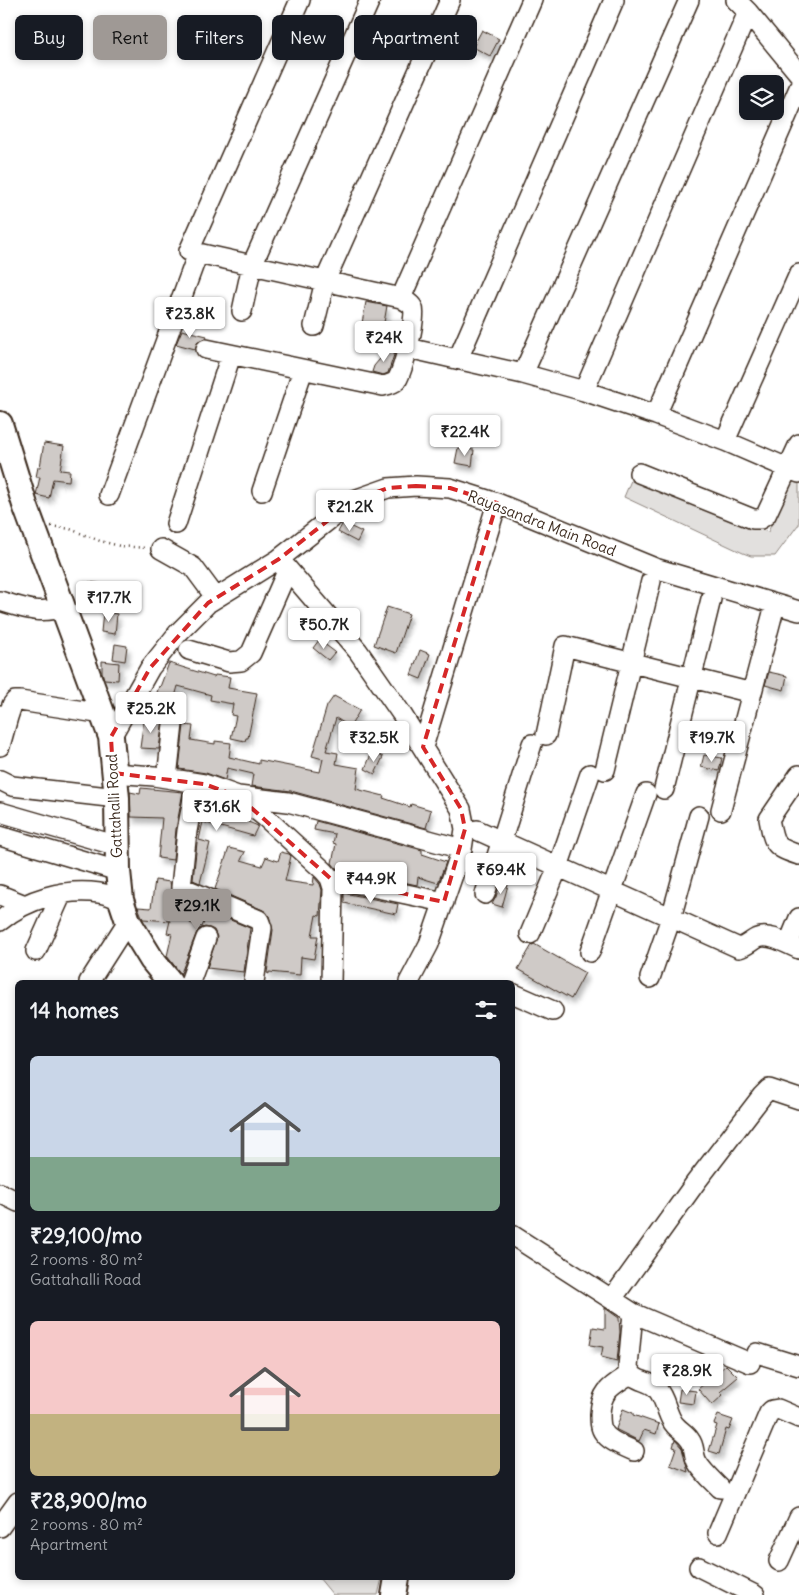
<!DOCTYPE html>
<meta charset="utf-8">
<style>
body{margin:0;font-family:Delius,sans-serif;background:#242831;color:#f1f3f6;height:100vh;display:flex;flex-direction:column;font-size:19px;white-space:nowrap}
*{box-sizing:border-box;margin:0}
p{font-size:16px;color:#9ea1a6}
.icon{flex:none;width:28px;height:28px;fill:none;stroke:currentColor;stroke-width:2;stroke-linecap:round;stroke-linejoin:round}
.map{position:relative;flex:1;overflow:hidden}
.side{position:absolute;left:15px;top:980px;width:500px;height:600px;display:flex;flex-direction:column;background:#171b24;border-radius:8px;box-shadow:0 2px 8px #0003}
.side>*{flex:none}
.top-card{position:absolute;left:15px;top:15px;width:500px;height:45px;display:flex;gap:10px}
.tools{position:absolute;left:739px;top:75px;display:grid;gap:10px}
.tools a{display:grid;place-items:center;width:45px;height:45px;border-radius:8px;background:#171b24;box-shadow:0 2px 8px #0003;font-size:25px}
.price{position:absolute;translate:-50% -42px;padding:0 11px;border-radius:5px;background:#fff;color:#222;font-size:16px;line-height:32px;filter:drop-shadow(0 1px 2px #0008)}
.price::after{content:'';position:absolute;left:50%;top:30px;width:15px;height:11px;margin-left:-8px;background:inherit;clip-path:polygon(0 0,100% 0,50% 100%)}
.price.on{background:#9f9995;color:#111}
ul{padding:0;list-style:none}
li{display:grid;align-content:center;gap:10px;height:265px;padding:0 15px}
li span{display:grid;place-items:center;height:155px;border-radius:8px;color:#555}
li>.icon{margin-inline-start:auto}
span .icon{width:90px;height:90px;fill:#fffc;stroke-width:1}
li b{font-size:21px}
h2{display:flex;justify-content:space-between;align-items:center;height:60px;padding:0 15px;font-size:21px}
.tag{padding:0 18px;border-radius:8px;background:#171b24;box-shadow:0 2px 8px #0003;font-size:18px;line-height:45px}
.tag.on{background:#9f9995;color:#111}
.map>svg:first-child{display:block}
</style>
<div class="map">
<svg width="799" height="1595" viewBox="0 0 799 1595">
<defs>
<filter id="shadow"><feDropShadow dx="3" dy="5.5" stdDeviation="2.5" flood-color="#0004"/></filter>
</defs>
<rect width="100%" height="100%" fill="#fff"/>
<filter id="ink" filterUnits="userSpaceOnUse"><feTurbulence type="fractalNoise" baseFrequency=".02" numOctaves="2"/><feDisplacementMap in="SourceGraphic" scale="10" xChannelSelector="R" yChannelSelector="G"/><feConvolveMatrix kernelMatrix="1 2 1 2 8 2 1 2 1" color-interpolation-filters="sRGB"/></filter>
<g filter="url(#ink)">
<path fill="#e2e0de" stroke="#8e857e" d="M 632,478 L 768,532 L 791,481 L 793,478 L 799,480 L 799,525 L 798,525 L 775,556 L 751,556 L 743,553 L 624,497 Z
M 319,1578 L 382,1578 L 378,1595 L 333,1595 Z"/>
<path fill="#cfcac7" stroke="#3b2a1e" filter="url(#shadow)" d="M 482,30 L 499,39 L 490,56 L 473,47 Z
M 366,302 L 387,306 L 383,328 L 362,323 Z
M 182,330 L 207,336 L 206,338 L 198,341 L 195,349 L 176,344 Z
M 385,349 L 395,352 L 388,373 L 383,375 L 372,372 L 374,366 L 384,354 Z
M 44,443 L 64,446 L 60,470 L 70,471 L 69,481 L 53,479 L 49,498 L 36,495 L 40,477 L 36,477 L 38,467 L 40,467 Z
M 458,448 L 474,450 L 472,466 L 455,463 Z
M 343,523 L 362,532 L 357,542 L 338,532 Z
M 89,582 L 111,585 L 109,603 L 87,600 Z
M 387,607 L 409,614 L 396,653 L 374,645 Z
M 103,612 L 117,614 L 115,634 L 101,632 Z
M 319,640 L 335,652 L 328,660 L 313,648 Z
M 115,644 L 127,646 L 125,661 L 113,659 Z
M 420,650 L 430,654 L 421,679 L 411,675 Z
M 102,661 L 119,663 L 118,680 L 104,679 L 102,672 Z
M 169,663 L 214,677 L 215,675 L 230,677 L 228,688 L 257,693 L 248,738 L 246,738 L 245,741 L 231,738 L 236,716 L 231,715 L 233,704 L 210,700 L 211,695 L 178,686 L 173,704 L 155,699 L 159,686 L 160,687 Z
M 769,672 L 787,676 L 784,690 L 765,685 Z
M 334,696 L 360,710 L 350,727 L 336,718 L 326,751 L 338,753 L 336,764 L 359,768 L 356,789 L 384,796 L 383,798 L 410,807 L 411,804 L 431,810 L 426,828 L 291,791 L 251,786 L 253,774 L 227,768 L 225,780 L 206,773 L 179,769 L 184,725 L 193,726 L 191,740 L 215,744 L 215,741 L 231,743 L 229,757 L 259,764 L 259,760 L 320,772 L 323,759 L 312,756 L 327,706 Z
M 144,718 L 163,720 L 159,749 L 140,748 Z
M 372,752 L 383,757 L 375,774 L 365,769 Z
M 704,755 L 722,758 L 719,771 L 701,767 Z
M 141,788 L 183,792 L 176,829 L 173,860 L 158,858 L 162,818 L 131,817 L 130,792 L 140,794 Z
M 205,796 L 210,798 L 207,805 L 235,813 L 234,816 L 258,826 L 253,836 L 203,822 L 199,840 L 210,843 L 200,883 L 193,880 L 198,833 Z
M 316,821 L 422,850 L 422,854 L 446,862 L 438,883 L 418,877 L 417,885 L 336,868 L 332,863 L 336,844 L 333,843 L 335,834 L 314,830 Z
M 229,848 L 245,852 L 241,860 L 262,866 L 266,857 L 278,861 L 281,852 L 289,854 L 291,856 L 285,881 L 313,885 L 314,877 L 320,884 L 322,890 L 320,916 L 316,915 L 312,936 L 318,936 L 314,959 L 301,957 L 300,975 L 269,972 L 269,974 L 267,973 L 273,930 L 269,916 L 263,910 L 215,889 Z
M 155,880 L 170,882 L 172,893 L 177,897 L 194,905 L 190,923 L 202,927 L 208,911 L 250,928 L 244,972 L 207,968 L 217,937 L 214,930 L 210,928 L 205,927 L 199,929 L 196,934 L 181,973 L 180,973 L 167,956 L 172,934 L 167,933 L 170,921 L 143,919 L 138,907 L 151,908 Z
M 500,883 L 508,885 L 502,907 L 492,904 L 496,897 Z
M 344,893 L 398,904 L 396,914 L 344,903 Z
M 534,944 L 585,973 L 571,999 L 518,969 L 532,945 Z
M 605,1308 L 619,1318 L 620,1332 L 617,1361 L 601,1357 L 603,1347 L 590,1345 L 593,1327 L 605,1329 Z
M 726,1365 L 738,1377 L 720,1392 L 723,1395 L 712,1405 L 698,1389 Z
M 680,1389 L 696,1391 L 694,1404 L 678,1402 Z
M 623,1409 L 633,1413 L 633,1415 L 659,1424 L 656,1434 L 644,1430 L 639,1441 L 617,1430 L 616,1429 Z
M 718,1415 L 733,1420 L 729,1430 L 726,1429 L 719,1454 L 709,1451 L 717,1425 L 714,1424 Z
M 675,1440 L 682,1448 L 688,1472 L 670,1465 L 676,1448 L 673,1447 Z"/>
<g fill="none" stroke-linecap="round" stroke-linejoin="round">
<defs>
<path id="minor" d="M 736,0 L 748,12 L 799,74
M 401,298 L 532,0
M 242,311 L 252,265 L 370,0
M 314,326 L 325,281 L 450,0
M 408,348 L 523,374 L 584,391 L 656,415 L 725,441 L 799,473
M 206,349 L 383,386 C 388,385 393,384 397,380 C 403,370 417,318 413,308 C 411,303 405,301 401,298 L 189,251 L 300,0
M 458,359 L 614,0
M 523,374 L 689,0
M 584,391 L 748,12
M 656,415 L 799,88
M 725,441 L 799,274
M 639,473 L 753,519 L 760,519 L 766,515 L 799,444
M 262,491 L 303,370
M 109,495 L 198,253
M 176,524 L 231,355
M 161,549 L 193,567 L 216,598
M 279,559 L 358,651 L 401,713 L 461,809 L 465,829 L 462,849 L 429,944 L 409,982
M 0,601 C 23,608 39,615 64,607
M 189,650 L 229,662 L 241,661 L 251,653 L 288,569
M 0,715 L 8,717 L 12,705 L 15,701 L 20,701 L 103,714
M 546,735 L 565,646 L 752,693
M 111,737 L 150,668 L 178,633 L 208,603 L 279,559 L 354,500 L 388,488 L 416,486 L 450,488 L 497,503 L 655,568 L 799,611
M 0,746 L 8,717
M 423,747 L 497,503
M 605,770 L 651,581
M 113,773 L 154,776 L 204,784 L 238,796 L 265,817 L 324,871 L 330,878 L 333,888 L 331,982
M 799,775 L 769,819 C 774,845 774,847 799,855
M 167,778 L 173,724
M 0,780 L 12,786 L 117,798
M 196,783 L 187,831 L 181,887 L 259,920 L 262,928 L 254,982
M 664,789 L 711,599
M 238,796 L 288,802 L 462,849
M 721,810 L 775,605
M 0,812 L 118,846
M 477,830 L 739,948 C 746,946 751,941 757,938 C 770,933 787,944 799,949
M 0,836 L 118,871
M 330,878 L 444,902
M 485,894 L 532,744
M 0,895 L 25,905
M 0,921 C 26,899 65,888 99,893 C 106,894 114,897 121,900
M 530,934 L 558,867 L 590,774
M 792,935 L 799,918
M 36,951 L 62,893
M 590,952 L 646,794
M 650,978 L 671,918 L 699,816
M 89,982 L 128,921
M 190,982 L 206,938
M 512,993 L 553,1011
M 0,1193 L 18,1202
M 512,1235 L 633,1313 L 750,1363
M 612,1299 L 696,1182 L 762,1096 L 769,1089 L 799,1099
M 633,1313 L 628,1367 C 634,1384 647,1378 657,1389 C 665,1398 666,1411 672,1421 C 676,1429 685,1432 690,1440 C 695,1446 693,1455 697,1462 C 702,1471 712,1480 720,1488
M 757,1353 L 799,1366
M 630,1374 C 612,1386 601,1390 600,1414 C 600,1421 600,1428 604,1433 C 610,1442 624,1446 634,1451
M 0,1527 L 18,1502
M 718,1533 L 769,1413 L 772,1410 L 778,1409 L 799,1418
M 779,1561 L 799,1517
M 699,1567 L 755,1595"/>
<path id="major" d="M 0,424 L 25,505 L 111,737 L 117,798 L 118,871 L 121,900 L 128,921 L 152,960 L 170,982
M 394,1595 L 397,1578"/>
</defs>
<use href="#minor" stroke="#3b2a1e" stroke-width="22"/>
<use href="#major" stroke="#3b2a1e" stroke-width="28"/>
<path stroke="#3b2a1e" stroke-width="2.5" stroke-dasharray="1 4" stroke-linecap="butt" d="M 51,526 L 70,529 L 100,541 L 120,546 L 147,548"/>
<use href="#minor" stroke="#fff" stroke-width="19"/>
<use href="#major" stroke="#fff" stroke-width="24"/>
</g>
</g>
<path fill="none" stroke="#d62828" stroke-width="4" stroke-dasharray="10 6" stroke-linejoin="round" d="M 416,486 L 450,488 L 497,503 L 423,747 L 461,809 L 465,829 L 444,902 L 330,878 L 238,796 L 204,784 L 113,773 L 111,737 L 150,668 L 208,603 L 279,559 L 354,500 L 388,488 Z"/>
<g text-anchor="middle" dominant-baseline="central" stroke-width="4" stroke-linejoin="round" paint-order="stroke">
<g font-size="15" fill="#3b2a1e" stroke="#fff">
<text transform="translate(542 523) rotate(21)">Rayasandra Main Road</text>
<text transform="translate(114 806) rotate(-93)">Gattahalli Road</text>
</g>
</g>
</svg>
<div class="tools">
<a><svg class="icon" aria-label="layers" viewBox="0 0 24 24"><path d="M12 4l9 5-9 5-9-5zM3 14l9 5 9-5"/></svg></a>
</div>
<b class="price" style="left:190px;top:339px">₹23.8K</b>
<b class="price" style="left:384px;top:363px">₹24K</b>
<b class="price" style="left:465px;top:457px">₹22.4K</b>
<b class="price" style="left:350px;top:532px">₹21.2K</b>
<b class="price" style="left:109px;top:623px">₹17.7K</b>
<b class="price" style="left:324px;top:650px">₹50.7K</b>
<b class="price" style="left:151px;top:734px">₹25.2K</b>
<b class="price" style="left:374px;top:763px">₹32.5K</b>
<b class="price" style="left:712px;top:763px">₹19.7K</b>
<b class="price" style="left:217px;top:832px">₹31.6K</b>
<b class="price" style="left:501px;top:895px">₹69.4K</b>
<b class="price" style="left:371px;top:904px">₹44.9K</b>
<b class="price on" style="left:197px;top:931px">₹29.1K</b>
<b class="price" style="left:687px;top:1396px">₹28.9K</b>
<div class="top-card">
<a class="tag">Buy</a>
<a class="tag on">Rent</a>
<a class="tag">Filters</a>
<a class="tag">New</a>
<a class="tag">Apartment</a>
</div>
<section class="side">
<h2>14 homes<svg class="icon" aria-label="filters" viewBox="0 0 24 24"><path d="M4 7h16M4 17h16"/><circle cx="9" cy="7" r="2"/><circle cx="15" cy="17" r="2"/></svg></h2>
<ul>
<li><span style="background:linear-gradient(#c9d6e8 65%,#7fa58c 0)"><svg class="icon" aria-label="home" viewBox="0 0 24 24"><path d="M3 11l9-7 9 7M6 9v11h12V9"/></svg></span><div><b>₹29,100/mo</b><p>2 rooms · 80 m²</p><p>Gattahalli Road</p></div></li>
<li><span style="background:linear-gradient(#f6c9c9 60%,#c2b280 0)"><svg class="icon" aria-label="home" viewBox="0 0 24 24"><path d="M3 11l9-7 9 7M6 9v11h12V9"/></svg></span><div><b>₹28,900/mo</b><p>2 rooms · 80 m²</p><p>Apartment</p></div></li>
</ul>
</section>
</div>
